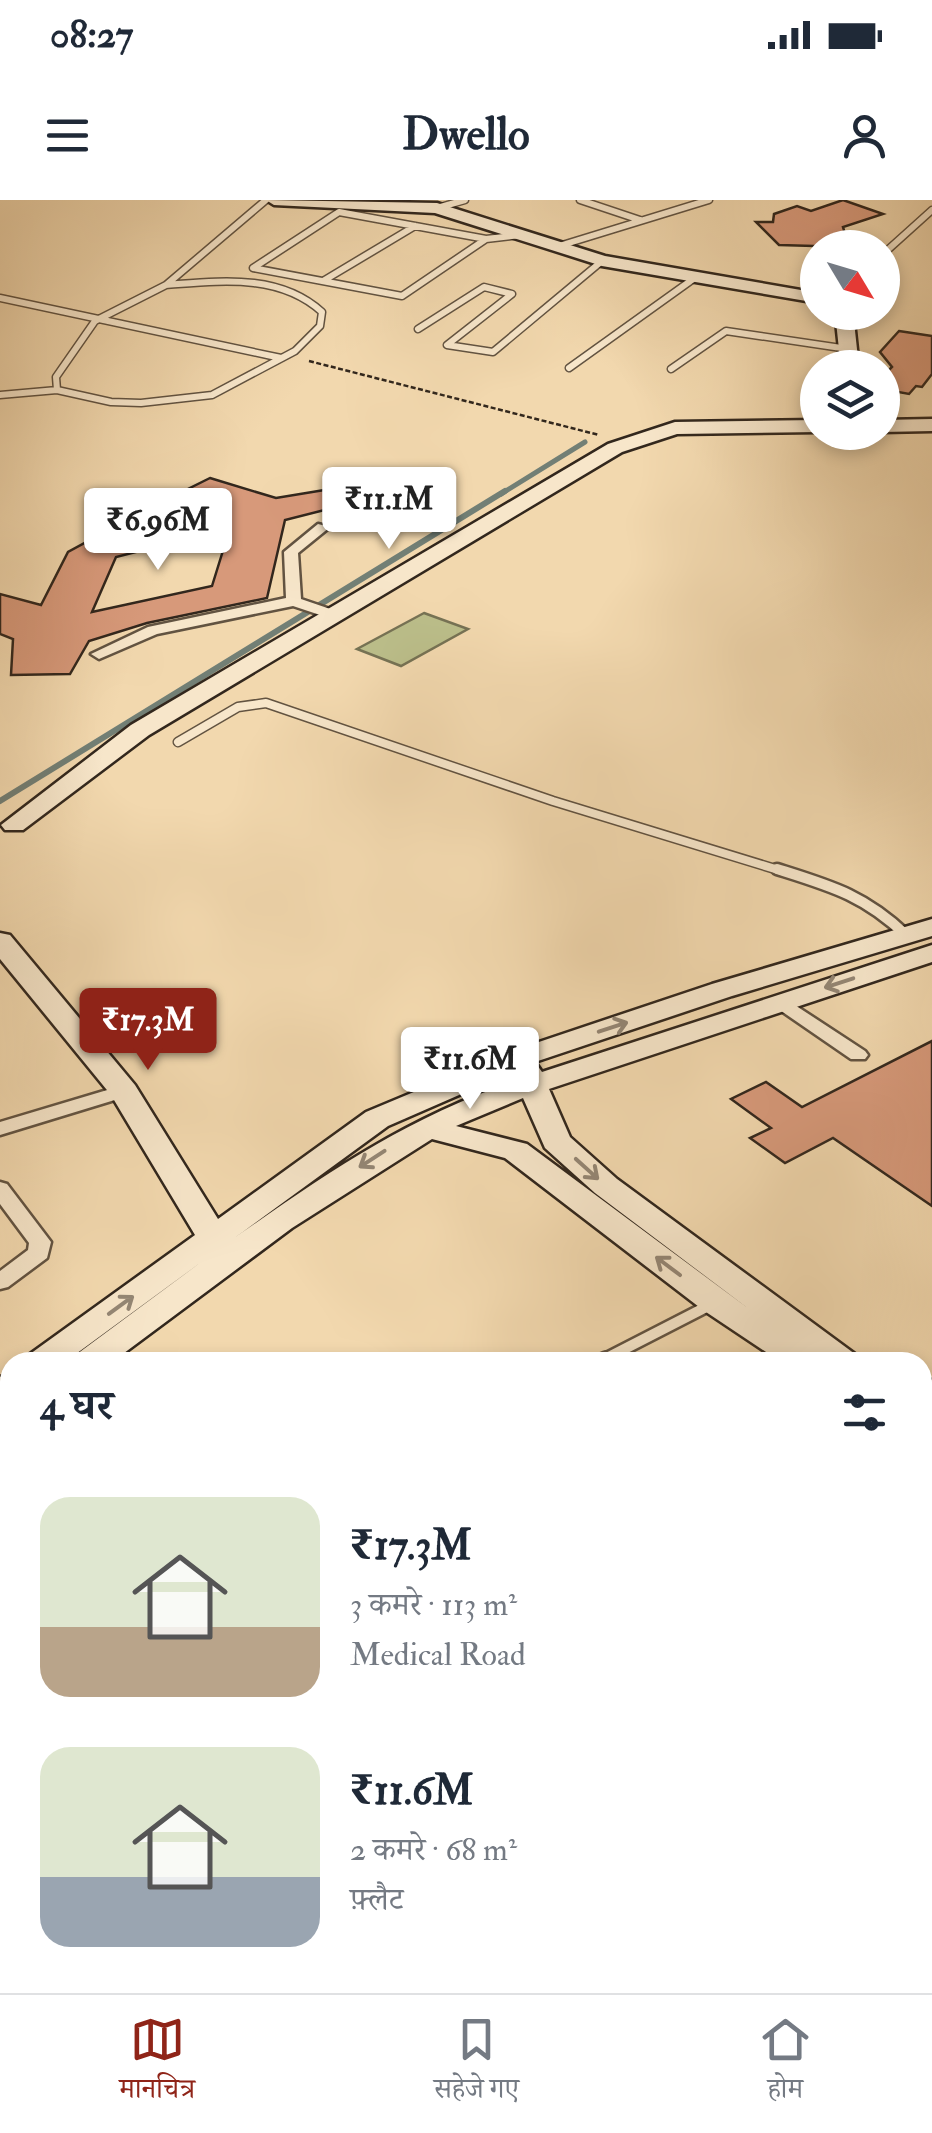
<!DOCTYPE html>
<html lang="hi">
<meta charset="utf-8">
<style>
body{margin:0;font-family:"IM FELL Double Pica","Noto Serif Devanagari",serif;background:#f6f6f7;color:#1f2937;height:100vh;display:flex;flex-direction:column;font-size:38px;white-space:nowrap}
*{box-sizing:border-box;margin:0}
p{font-size:32px;color:#747a83}
.icon{flex:none;width:55px;height:55px;fill:none;stroke:currentColor;stroke-width:2;stroke-linecap:round;stroke-linejoin:round}
.map{position:relative;flex:1;overflow:hidden}
.panel{position:absolute;left:0px;top:1152px;width:932px;height:642px;display:flex;flex-direction:column;background:#fff;border-radius:30px 30px 0 0;box-shadow:0 5px 15px #0003}
.panel>*{flex:none}
.needle{width:65px;rotate:128deg}
.fabs{position:absolute;left:800px;top:30px;display:grid;gap:20px}
.fabs a{display:grid;place-items:center;width:100px;height:100px;border-radius:50%;background:#fff;box-shadow:0 5px 15px #0003;font-size:50px}
.price{position:absolute;translate:-50% -85px;padding:0 22px;border-radius:10px;background:#fff;color:#222;font-size:32px;line-height:65px;filter:drop-shadow(0 2px 5px #0008)}
.price::after{content:'';position:absolute;left:50%;top:60px;width:30px;height:22px;margin-left:-15px;background:inherit;clip-path:polygon(0 0,100% 0,50% 100%)}
.price.current{background:#8f2418;color:#fff}
ul{padding:0;list-style:none}
li{display:flex;align-items:center;gap:30px;height:250px;padding:0 40px}
li span{display:grid;place-items:center;flex:none;width:280px;height:200px;border-radius:30px;color:#555}
li>.icon{margin-inline-start:auto}
span .icon{width:120px;height:120px;fill:#fffc;stroke-width:1}
li b{font-size:42px}
h2{display:flex;justify-content:space-between;align-items:center;height:120px;padding:0 40px;font-size:42px}
.status{display:flex;justify-content:space-between;align-items:center;height:70px;padding:0 50px;background:#fff;direction:ltr}
.status svg{height:28px;fill:currentColor}
header{display:flex;justify-content:space-between;align-items:center;height:130px;padding:0 40px;background:#fff;font-size:45px;font-weight:800}
.menu{display:flex;justify-content:space-around;align-items:center;height:140px;border-top:2px solid #e0e1e3;background:#fff;font-size:28px;color:#747a83}
.menu a{display:grid;justify-items:center;gap:5px}
.menu .current{color:#8f2418}
.map>svg:first-child{display:block}
</style>
<div class="status"><b>08:27</b><svg viewBox="0 0 49 12"><path d="M0 12V9h3v3zM5 12V6h3v6zM10 12V3h3v9zM15 12V0h3v12zM26 1h20v11H26zM47 4h2v5h-2z"/></svg></div>
<header><svg class="icon" aria-label="menu" viewBox="0 0 24 24"><path d="M4 6h16M4 12h16M4 18h16"/></svg>Dwello<svg class="icon" aria-label="person" viewBox="0 0 24 24"><circle cx="12" cy="8" r="4"/><path d="M4 21q1-7 8-7t8 7"/></svg></header>
<div class="map">
<svg width="932" height="1793" viewBox="0 0 932 1793">
<rect width="100%" height="100%" fill="#f2d8ae"/>
<filter id="stains"><feTurbulence type="fractalNoise" baseFrequency=".002" numOctaves="4"/><feColorMatrix values="0 0 0 0 .2 0 0 0 0 .09 0 0 0 0 .02 0 0 0 .5 -.17"/></filter>
<radialGradient id="worn" r=".72"><stop offset=".6" stop-color="#630" stop-opacity="0"/><stop offset="1" stop-color="#630" stop-opacity=".3"/></radialGradient>
<path fill="#bbbe8a" stroke="#767254" stroke-width="2.5" d="M 424,413 L 468,429 L 401,466 L 357,449 Z"/>
<g fill="none" stroke-linecap="round" stroke-linejoin="round">
<path stroke="#727f75" stroke-width="5" d="M 501,294 L 585,242"/>
<path stroke="#727f75" stroke-width="6" d="M 0,601 L 505,291"/>
</g>
<path fill="#d7997a" stroke="#32271d" stroke-width="2.5" fill-rule="evenodd" d="M 843,0 L 883,14 L 843,27 L 849,47 L 779,45 L 756,22 L 773,22 L 774,14 L 797,6 L 811,11 Z
M 899,131 L 932,136 L 932,174 L 922,187 L 916,186 L 909,194 L 882,189 L 882,177 L 892,167 L 880,152 Z
M 210,278 L 276,298 L 361,284 L 364,300 L 285,320 L 267,398 L 147,423 L 89,441 L 70,474 L 11,475 L 13,439 L 0,434 L 0,394 L 41,405 L 68,352 L 116,326 L 226,308 L 178,294 ZM 230,328 L 212,386 L 92,412 L 116,357 Z
M 932,841 L 932,1006 L 833,938 L 785,963 L 750,938 L 771,928 L 731,899 L 766,882 L 802,907 Z"/>
<g fill="none" stroke-linecap="round" stroke-linejoin="round">
<defs>
<path id="lane-far3" d="M 580,0 L 640,20
M 437,8 L 465,0
M 339,12 L 486,39 L 402,96 L 253,68 Z
M 486,39 L 520,35
M 559,46 L 709,0
M 882,55 L 932,10
M 323,81 L 415,26
M 0,98 L 281,158
M 418,129 L 484,87 L 512,94 L 447,145 L 493,152 L 602,61
M 569,168 L 696,77
M 671,169 L 726,131 L 848,149
M 57,190 L 56,177 L 95,121 L 166,85 L 266,0
M 0,195 L 57,190 L 111,202 L 141,203 L 212,195 L 295,151 L 320,126 L 322,112 C 279,73 220,81 166,85"/>
<path id="lane-far2" d="M 178,542 L 238,507 L 266,503 L 553,601 L 785,672"/>
<path id="lane-far1" d="M 777,669 C 831,686 864,695 906,735
M 601,1161 L 714,1103"/>
<path id="lane" d="M 599,1162 L 606,1159
M 922,1223 L 932,1230
M 922,1255 L 932,1262
M 0,1330 L 10,1342
M 399,1785 L 406,1793
M 830,1785 L 838,1793"/>
<path id="street" d="M 318,324 L 330,327 L 298,353 L 301,399 L 339,412 L 339,418 L 329,418 L 293,406 L 157,434 L 99,459 L 91,454 L 148,427 L 286,398 L 284,352 Z
M 781,796 L 865,851 L 868,855 L 865,859 L 851,859 L 774,806 L 771,802 L 774,798 Z
M 124,885 L 131,887 L 134,891 L 131,895 L 0,935 L 0,922 Z
M 0,982 L 7,984 L 51,1042 L 47,1058 L 8,1087 L 0,1089 L 0,1071 L 28,1050 L 29,1043 L 0,1004 Z"/>
<path id="secondary" d="M 266,0 L 437,3 L 605,56 L 818,93 L 818,103 L 602,66 L 435,13 L 274,5 Z
M 835,112 L 853,112 L 859,168 L 841,168 Z
M 932,219 L 932,231 L 882,232 L 882,220 Z
M 818,220 L 818,232 L 677,234 L 622,252 L 149,535 L 23,630 L 5,630 L 1,625 L 131,525 L 608,244 L 675,222 Z
M 932,719 L 932,736 L 732,796 L 535,862 L 542,872 L 932,745 L 932,762 L 549,889 L 570,937 L 617,979 L 855,1154 L 860,1162 L 781,1162 L 703,1110 L 505,958 L 432,939 L 292,1028 L 112,1162 L 72,1162 L 77,1154 L 204,1060 L 65,1162 L 25,1162 L 30,1154 L 195,1035 L 111,895 L 0,759 L 0,733 L 10,735 L 135,885 L 218,1019 L 366,912 L 512,851 L 712,784 ZM 512,872 L 516,881 C 411,915 322,976 233,1039 L 388,926 ZM 523,898 L 545,948 L 595,993 L 749,1109 L 527,944 L 456,926 Z
M 10,1174 L 10,1202 L 0,1205 L 0,1177 Z
M 922,1180 L 932,1180 L 932,1204 L 922,1204 Z
M 10,1207 L 10,1233 L 0,1236 L 0,1210 Z"/>
</defs>
<use href="#lane-far3" stroke="#625341" stroke-width="9"/>
<use href="#lane-far2" stroke="#625341" stroke-width="11"/>
<use href="#lane-far1" stroke="#625341" stroke-width="15"/>
<use href="#lane" stroke="#625341" stroke-width="18"/>
<use href="#street" stroke="#625341" stroke-width="5"/>
<use href="#secondary" stroke="#32271d" stroke-width="5"/>
<path stroke="#32271d" stroke-width="2.5" stroke-dasharray="5 2.5" stroke-linecap="butt" d="M 309,161 L 599,235"/>
<use href="#lane-far3" stroke="#f7e6ca" stroke-width="6"/>
<use href="#lane-far2" stroke="#f7e6ca" stroke-width="8"/>
<use href="#lane-far1" stroke="#f7e6ca" stroke-width="10"/>
<use href="#lane" stroke="#f7e6ca" stroke-width="12"/>
<use href="#street" fill="#f7e6ca" fill-rule="evenodd"/>
<use href="#secondary" fill="#f7e6ca" fill-rule="evenodd"/>
</g>
<defs><path id="oneway-shaft" d="M-6 0H5M1.5-3L5.5 0L1.5 3" fill="none" stroke-width="1.6" stroke-linecap="round" stroke-linejoin="round" transform="scale(2.5)"/></defs>
<g stroke="#948674">
<use href="#oneway-shaft" transform="translate(839 783) rotate(162)"/>
<use href="#oneway-shaft" transform="translate(613 827) rotate(-18)"/>
<use href="#oneway-shaft" transform="translate(372 959) rotate(147)"/>
<use href="#oneway-shaft" transform="translate(587 969) rotate(42)"/>
<use href="#oneway-shaft" transform="translate(668 1066) rotate(-143)"/>
<use href="#oneway-shaft" transform="translate(121 1105) rotate(-36)"/>
</g>
<rect width="100%" height="100%" filter="url(#stains)"/>
<rect width="100%" height="100%" fill="url(#worn)"/>
</svg>
<div class="fabs">
<a><svg class="needle" viewBox="-14 -14 28 28"><path d="M0-13l5 13h-10z" fill="#e53935"/><path d="M0 13l5-13h-10z" fill="#747a83"/></svg></a>
<a><svg class="icon" aria-label="layers" viewBox="0 0 24 24"><path d="M12 4l9 5-9 5-9-5zM3 14l9 5 9-5"/></svg></a>
</div>
<b class="price" style="left:389px;top:352px">₹11.1M</b>
<b class="price" style="left:158px;top:373px">₹6.96M</b>
<b class="price current" style="left:148px;top:873px">₹17.3M</b>
<b class="price" style="left:470px;top:912px">₹11.6M</b>
<section class="panel">
<h2>4 घर<svg class="icon" aria-label="filters" viewBox="0 0 24 24"><path d="M4 7h16M4 17h16"/><circle cx="9" cy="7" r="2"/><circle cx="15" cy="17" r="2"/></svg></h2>
<ul>
<li><span style="background:linear-gradient(#dfe7d0 65%,#b9a48a 0)"><svg class="icon" aria-label="home" viewBox="0 0 24 24"><path d="M3 11l9-7 9 7M6 9v11h12V9"/></svg></span><div><b>₹17.3M</b><p>3 कमरे · 113 m²</p><p>Medical Road</p></div></li>
<li><span style="background:linear-gradient(#dfe7d0 65%,#9aa5b1 0)"><svg class="icon" aria-label="home" viewBox="0 0 24 24"><path d="M3 11l9-7 9 7M6 9v11h12V9"/></svg></span><div><b>₹11.6M</b><p>2 कमरे · 68 m²</p><p>फ़्लैट</p></div></li>
</ul>
</section>
</div>
<nav class="menu">
<a class="current"><svg class="icon" aria-label="map" viewBox="0 0 24 24"><path d="M3 6l6-2 6 2 6-2v14l-6 2-6-2-6 2zM9 4v14M15 6v14"/></svg>मानचित्र</a>
<a><svg class="icon" aria-label="saved" viewBox="0 0 24 24"><path d="M7 4h10v16l-5-4-5 4z"/></svg>सहेजे गए</a>
<a><svg class="icon" aria-label="home" viewBox="0 0 24 24"><path d="M3 11l9-7 9 7M6 9v11h12V9"/></svg>होम</a>
</nav>
